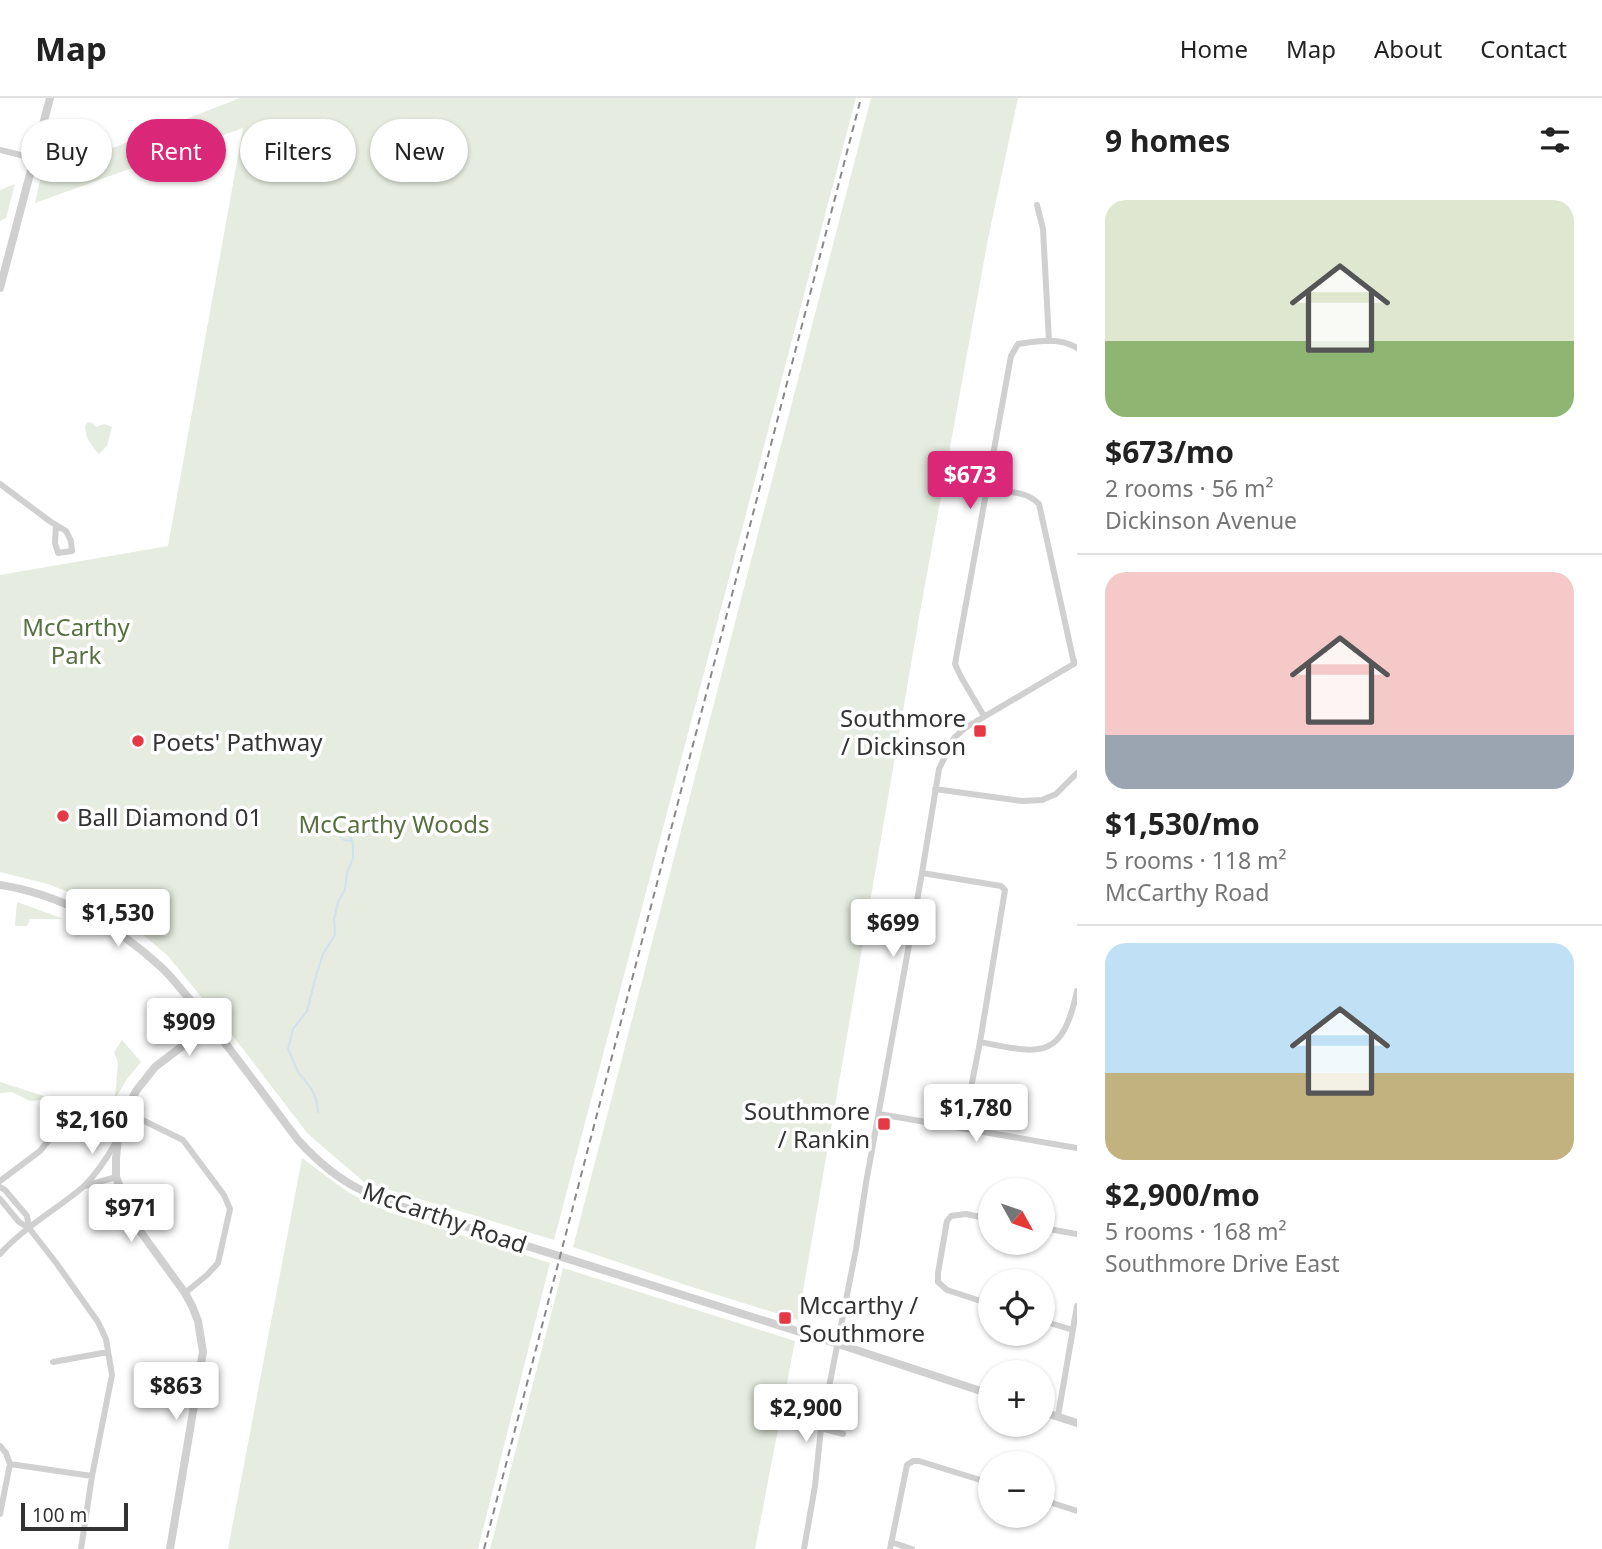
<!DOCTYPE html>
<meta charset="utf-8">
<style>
body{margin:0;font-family:"Noto Sans",sans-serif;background:#f2f2f2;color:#222;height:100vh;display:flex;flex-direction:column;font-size:26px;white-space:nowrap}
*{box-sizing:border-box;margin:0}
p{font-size:23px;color:#767676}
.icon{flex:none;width:38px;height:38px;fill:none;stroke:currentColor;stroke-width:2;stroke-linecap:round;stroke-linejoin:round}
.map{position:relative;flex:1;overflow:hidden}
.details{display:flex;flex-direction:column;background:#fff;width:525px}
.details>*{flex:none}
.hud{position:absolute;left:21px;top:21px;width:665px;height:63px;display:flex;gap:14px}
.needle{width:46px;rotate:130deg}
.fabs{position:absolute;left:978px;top:1080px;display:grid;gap:14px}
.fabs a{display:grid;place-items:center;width:77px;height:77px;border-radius:50%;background:#fff;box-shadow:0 2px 5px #0004;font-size:35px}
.scale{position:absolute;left:21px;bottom:18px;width:107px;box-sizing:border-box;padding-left:7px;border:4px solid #333;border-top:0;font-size:19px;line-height:24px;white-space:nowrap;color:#333;-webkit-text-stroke:5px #fff;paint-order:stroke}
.price{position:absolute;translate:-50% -60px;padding:0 16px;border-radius:7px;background:#fff;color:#222;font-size:23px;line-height:46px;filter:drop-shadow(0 2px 4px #0008)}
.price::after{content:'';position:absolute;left:50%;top:42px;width:21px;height:16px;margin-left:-10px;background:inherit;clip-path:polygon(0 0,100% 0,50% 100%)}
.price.current{background:#db2777;color:#fff}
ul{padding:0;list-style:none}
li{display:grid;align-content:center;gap:14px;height:371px;padding:0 28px}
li+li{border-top:2px solid #e0e0e0}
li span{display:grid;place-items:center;height:217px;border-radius:21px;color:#555}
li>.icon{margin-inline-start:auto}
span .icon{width:126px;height:126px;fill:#fffc;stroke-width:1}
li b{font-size:30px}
h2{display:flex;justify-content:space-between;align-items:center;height:84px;padding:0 28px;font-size:30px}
.chip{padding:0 24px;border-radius:32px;background:#fff;box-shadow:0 2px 5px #0004;font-size:24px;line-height:63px}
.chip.current{background:#db2777;color:#fff}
header{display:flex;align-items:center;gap:42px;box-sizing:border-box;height:98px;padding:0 35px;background:#fff;border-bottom:2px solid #e0e0e0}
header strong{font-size:33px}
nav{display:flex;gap:38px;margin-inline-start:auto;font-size:24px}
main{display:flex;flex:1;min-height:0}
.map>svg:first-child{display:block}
</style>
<header>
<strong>Map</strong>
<nav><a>Home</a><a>Map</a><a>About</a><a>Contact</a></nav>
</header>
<main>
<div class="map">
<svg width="1077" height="1451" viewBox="0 0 1077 1451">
<rect width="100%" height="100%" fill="#fff"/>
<path fill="#e6ecdf" d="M 240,0 L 856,0 L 554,1142 L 364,1084 L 308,1036 L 236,942 L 168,858 L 147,840 L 110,811 L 48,786 L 0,774 L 0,477 L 168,448 L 243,30 L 35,105 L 41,78 Z
M 871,0 L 1018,0 L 988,141 L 920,514 L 798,1222 L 689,1188 L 573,1149 Z
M 15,86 L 6,120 L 0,123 L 0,92 Z
M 88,324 L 92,325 L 96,329 L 104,326 L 112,329 L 107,348 L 99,356 C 91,347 85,340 85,328 Z
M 17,804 L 64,821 L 30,821 L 27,828 L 15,828 Z
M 122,942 L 141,964 L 127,981 L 115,1001 L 118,964 L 114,954 Z
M 0,984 L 110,1019 L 109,1022 L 107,1022 L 41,1002 L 30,1003 L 12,994 L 0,995 Z
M 302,1060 L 349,1095 L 391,1115 L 550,1165 L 478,1451 L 228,1451 Z
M 563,1170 L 795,1243 L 755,1451 L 490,1451 Z"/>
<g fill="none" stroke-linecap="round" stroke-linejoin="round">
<path stroke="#cfe2ee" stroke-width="2" d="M 318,1014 L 316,1001 L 311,990 L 298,974 L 288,951 L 293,931 L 307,913 L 316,878 L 323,856 L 335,837 L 334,822 L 338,804 L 345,792 L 347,775 L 353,760 L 353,747 L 350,736 L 345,733 L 341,734 L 340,739 L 344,742 L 352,743"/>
<path stroke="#d0d0d0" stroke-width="6" d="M 0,52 L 33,60
M 1037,107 L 1043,131 L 1049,243
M 0,386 L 51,424 L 66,433 L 71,443 L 72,453 L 58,455 L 55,445 L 56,427
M 987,392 C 1005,394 1026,392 1039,406 L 1074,565
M 984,618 L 961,579 L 955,566 L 1011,258 L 1018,246 C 1038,243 1059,239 1077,250
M 935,691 L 1022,703 L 1042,702 L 1056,696 L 1077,675
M 922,775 L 1001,788 L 1005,792 L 980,944 L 963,1030
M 980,944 C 1041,956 1062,963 1077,893
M 126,1014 L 183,1042 L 224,1097 L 230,1111 L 218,1165 L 207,1177 L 185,1195
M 879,1016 L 1077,1050
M 0,1083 L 40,1053 L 53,1037 L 62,1020
M 85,1088 L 116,1079
M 0,1089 L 5,1092 L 27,1118 L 29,1130
M 0,1101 L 19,1124 L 29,1130 L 57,1166 L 98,1224 L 106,1241 L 112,1277 L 92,1378 L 81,1451
M 990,1121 L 966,1116 L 951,1118 L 947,1123 L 938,1175 L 938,1184 L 947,1192 L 990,1206
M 1043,1130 L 1077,1136
M 0,1156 C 24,1129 56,1112 83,1089 C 97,1076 107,1060 116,1044
M 1043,1223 L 1073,1232
M 53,1264 L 108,1254
M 1058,1318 L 1077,1208
M 821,1330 L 843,1336
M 0,1348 L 6,1355 L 10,1366 L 0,1416
M 10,1366 L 92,1378
M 1043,1402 L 1077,1413
M 891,1444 L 912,1451
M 804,1451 L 815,1388 L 821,1330 L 856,1151 L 866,1085 L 922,775 L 939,671 L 954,640 L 965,630 L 1077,564
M 890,1451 L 907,1367 L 913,1363 L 919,1363 L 990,1385"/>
<path stroke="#d0d0d0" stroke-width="8" d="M 0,190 L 50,0
M 0,787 C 60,796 117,828 161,869 C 173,880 182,893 193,905 C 230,949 263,996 298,1042 C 316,1062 338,1081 363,1093 C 373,1098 384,1102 394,1106 L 838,1246 L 990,1296
M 1043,1314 L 1077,1325
M 170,1451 L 203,1254 L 198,1223 L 192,1208 L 185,1195 L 132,1122 L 116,1079 L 116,1060 L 118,1041 L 126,1014 L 136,993 L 155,969 L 210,927"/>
<path stroke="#888" stroke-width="2" stroke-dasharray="7 5" stroke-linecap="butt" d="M 484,1451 L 861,0"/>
</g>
<g fill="#e63946" stroke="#fff" stroke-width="2.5">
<rect x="973" y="626" width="14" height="14" rx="3.5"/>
<circle cx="138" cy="643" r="7"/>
<circle cx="63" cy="718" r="7"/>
<rect x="877" y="1019" width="14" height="14" rx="3.5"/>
<rect x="778" y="1213" width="14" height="14" rx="3.5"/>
</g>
<g text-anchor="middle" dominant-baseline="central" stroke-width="7" stroke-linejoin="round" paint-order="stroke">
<g font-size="24" fill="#56703f" stroke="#fff">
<text x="76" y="528">McCarthy<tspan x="76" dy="28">Park</tspan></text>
<text x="394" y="725">McCarthy Woods</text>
</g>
<g font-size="24" fill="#333" stroke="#fff" text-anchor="start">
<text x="966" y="619" text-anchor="end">Southmore<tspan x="966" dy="28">/ Dickinson</tspan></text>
<text x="152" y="643">Poets' Pathway</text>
<text x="77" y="718">Ball Diamond 01</text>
<text x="870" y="1012" text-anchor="end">Southmore<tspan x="870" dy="28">/ Rankin</tspan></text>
<text x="799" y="1206">Mccarthy /<tspan x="799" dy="28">Southmore</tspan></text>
</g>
<g font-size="24" fill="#333" stroke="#fff">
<text transform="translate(445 1119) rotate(19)">McCarthy Road</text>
</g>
</g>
</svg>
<div class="fabs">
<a><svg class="needle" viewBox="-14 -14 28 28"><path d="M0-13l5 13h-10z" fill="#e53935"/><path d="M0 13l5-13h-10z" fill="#767676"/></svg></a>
<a><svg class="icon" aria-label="locate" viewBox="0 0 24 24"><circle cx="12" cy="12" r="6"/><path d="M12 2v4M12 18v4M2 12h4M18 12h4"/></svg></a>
<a>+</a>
<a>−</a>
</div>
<div class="scale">100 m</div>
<b class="price current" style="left:970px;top:413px">$673</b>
<b class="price" style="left:118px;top:851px">$1,530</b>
<b class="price" style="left:893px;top:861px">$699</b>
<b class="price" style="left:189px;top:960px">$909</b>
<b class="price" style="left:976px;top:1046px">$1,780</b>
<b class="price" style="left:92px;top:1058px">$2,160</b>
<b class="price" style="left:131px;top:1146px">$971</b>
<b class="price" style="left:176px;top:1324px">$863</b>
<b class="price" style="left:806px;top:1346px">$2,900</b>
<div class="hud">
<a class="chip">Buy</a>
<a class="chip current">Rent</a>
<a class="chip">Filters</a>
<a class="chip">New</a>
</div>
</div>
<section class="details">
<h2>9 homes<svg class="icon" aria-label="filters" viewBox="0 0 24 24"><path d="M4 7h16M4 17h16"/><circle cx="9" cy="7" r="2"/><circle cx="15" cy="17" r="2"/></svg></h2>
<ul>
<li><span style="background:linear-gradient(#dfe7d0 65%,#8fb573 0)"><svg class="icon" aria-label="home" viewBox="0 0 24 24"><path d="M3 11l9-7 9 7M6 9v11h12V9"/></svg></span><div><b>$673/mo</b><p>2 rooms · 56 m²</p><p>Dickinson Avenue</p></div></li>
<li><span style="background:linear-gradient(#f6c9c9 75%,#9aa5b1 0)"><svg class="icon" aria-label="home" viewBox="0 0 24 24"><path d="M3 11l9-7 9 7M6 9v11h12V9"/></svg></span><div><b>$1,530/mo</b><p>5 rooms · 118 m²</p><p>McCarthy Road</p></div></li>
<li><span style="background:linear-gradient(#bfe0f5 60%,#c2b280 0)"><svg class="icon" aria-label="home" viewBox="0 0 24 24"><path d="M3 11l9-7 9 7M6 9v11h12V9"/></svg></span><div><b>$2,900/mo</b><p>5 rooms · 168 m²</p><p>Southmore Drive East</p></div></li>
</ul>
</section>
</main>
